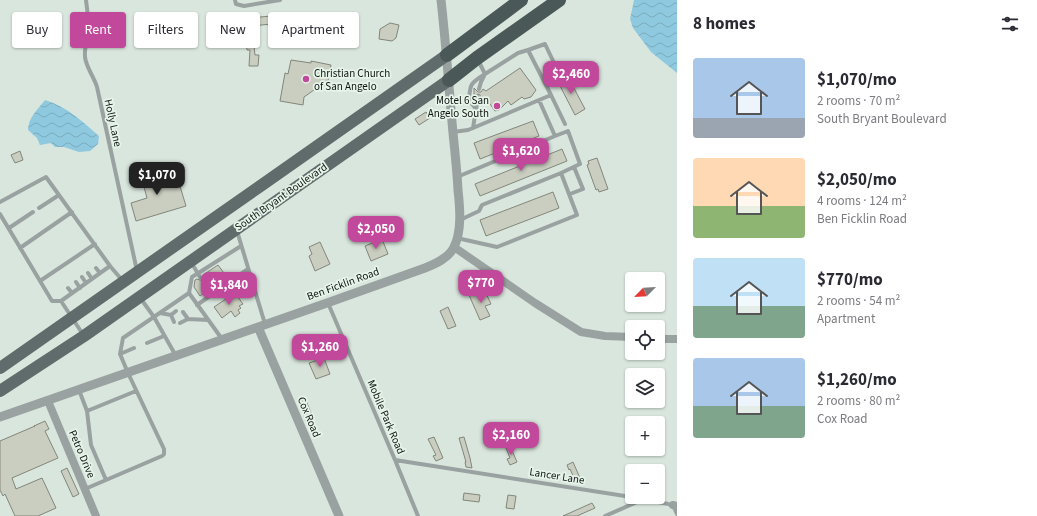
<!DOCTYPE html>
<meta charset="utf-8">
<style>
body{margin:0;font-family:"Source Sans 3",sans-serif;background:#f7f7f7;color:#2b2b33;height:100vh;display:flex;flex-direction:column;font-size:15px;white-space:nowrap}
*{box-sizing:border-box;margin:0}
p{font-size:13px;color:#7c7c81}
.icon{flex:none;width:22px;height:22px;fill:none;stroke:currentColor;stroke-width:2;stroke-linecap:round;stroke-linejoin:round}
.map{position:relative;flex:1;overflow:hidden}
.panel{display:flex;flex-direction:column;background:#fff;width:360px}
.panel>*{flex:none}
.guide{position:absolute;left:12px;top:12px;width:380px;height:36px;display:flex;gap:8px}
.needle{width:26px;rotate:246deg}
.fabs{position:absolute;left:625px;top:272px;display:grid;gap:8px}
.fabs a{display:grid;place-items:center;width:40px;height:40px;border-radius:4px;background:#fff;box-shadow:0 1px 3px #0004;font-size:20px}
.price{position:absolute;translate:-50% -34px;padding:0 9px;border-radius:8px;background:#c1489b;color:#fff;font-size:13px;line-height:26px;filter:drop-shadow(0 1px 2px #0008)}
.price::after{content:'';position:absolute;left:50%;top:24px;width:12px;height:9px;margin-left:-6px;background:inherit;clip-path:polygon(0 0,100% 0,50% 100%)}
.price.selected{background:#222;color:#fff}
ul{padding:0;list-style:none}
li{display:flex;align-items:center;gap:12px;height:100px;padding:0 16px}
li span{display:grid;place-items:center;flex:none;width:112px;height:80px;border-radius:4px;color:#555}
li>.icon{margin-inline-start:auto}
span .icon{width:48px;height:48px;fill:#fffc;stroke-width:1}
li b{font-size:17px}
h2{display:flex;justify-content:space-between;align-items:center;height:48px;padding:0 16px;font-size:17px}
.tag{padding:0 14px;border-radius:4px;background:#fff;box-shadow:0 1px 3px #0004;font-size:14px;line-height:36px}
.tag.selected{background:#c1489b;color:#fff}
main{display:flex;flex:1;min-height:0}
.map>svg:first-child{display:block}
</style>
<main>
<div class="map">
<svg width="677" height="516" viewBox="0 0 677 516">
<defs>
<pattern id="water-waves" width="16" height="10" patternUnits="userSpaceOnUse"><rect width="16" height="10" fill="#8fc9df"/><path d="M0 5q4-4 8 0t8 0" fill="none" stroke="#7aacbe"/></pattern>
</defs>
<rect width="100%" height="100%" fill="#d9e6dd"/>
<path fill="url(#water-waves)" d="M 634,0 L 677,0 L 677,73 L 651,52 L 633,28 L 630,19 Z
M 45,100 C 66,106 83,122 99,136 L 98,144 L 90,151 L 79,152 L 64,147 L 55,147 L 51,143 L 40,145 L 37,138 L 28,130 C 28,118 38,109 45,100 Z"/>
<path fill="#cacec0" stroke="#83867a" d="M 271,16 L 272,24 L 251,26 L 250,18 Z
M 390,23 L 399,25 L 396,38 L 392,41 L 379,39 L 380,29 Z
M 252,29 L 255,55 L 259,55 L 258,66 L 249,66 L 250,50 L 247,50 L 244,30 Z
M 291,60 L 311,63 L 311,61 L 331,65 L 327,86 L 321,85 L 304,97 L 303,105 L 280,101 L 285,73 L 288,74 Z
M 520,68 L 536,90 L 531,97 L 524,99 L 522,97 L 511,105 L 508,101 L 499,110 L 495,111 L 485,97 L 481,98 L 480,95 L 478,94 L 474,97 L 474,88 L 478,92 L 481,92 L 483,89 L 486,91 Z
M 567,75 L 585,109 L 575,115 L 557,80 Z
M 426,112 L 430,118 L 419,125 L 415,119 Z
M 533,121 L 539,136 L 480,159 L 474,143 Z
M 562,149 L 567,161 L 480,196 L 475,184 Z
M 20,151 L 23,160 L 15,163 L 11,155 Z
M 597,158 L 608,189 L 599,192 L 598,189 L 596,190 L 587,165 L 589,164 L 588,161 Z
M 156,164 L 163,187 L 179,183 L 186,206 L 136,221 L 131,203 L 147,198 L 139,169 Z
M 553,192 L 559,208 L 486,236 L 480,220 Z
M 382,239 L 388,254 L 371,261 L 365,246 Z
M 320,242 L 330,264 L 315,271 L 309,256 L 312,254 L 309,247 Z
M 218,265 L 227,277 L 200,296 L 194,287 L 195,280 L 197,279 L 200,280 L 202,280 L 203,277 L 203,275 Z
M 484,289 L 491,304 L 485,306 L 490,316 L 480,320 L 469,295 Z
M 235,293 L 243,304 L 239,306 L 241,308 L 238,310 L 240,313 L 235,317 L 231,311 L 222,318 L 214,307 Z
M 448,307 L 456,326 L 448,329 L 440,311 Z
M 324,358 L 330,374 L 316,379 L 309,363 Z
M 305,398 L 311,413 L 309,414 L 312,421 L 307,423 L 298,401 Z
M 45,421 L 49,429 L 45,431 L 58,458 L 12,478 L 16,489 L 42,478 L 56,508 L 38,516 L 15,516 L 5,494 L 3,496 L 0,490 L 0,441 L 35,426 L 34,426 Z
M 434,437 L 443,458 L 436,461 L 433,456 L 436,455 L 428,439 Z
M 464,437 L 470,458 L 472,468 L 466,467 L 465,462 L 466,462 L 459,438 Z
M 510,446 L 517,462 L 510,465 L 507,459 L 510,458 L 506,448 Z
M 573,462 L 580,478 L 575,480 L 570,469 L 569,470 L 567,465 Z
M 67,468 L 79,494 L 73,497 L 61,471 Z
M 464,493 L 480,495 L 479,502 L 463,500 Z
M 508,495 L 516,496 L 514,509 L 506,508 Z
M 592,503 L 595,508 L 577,516 L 563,516 Z"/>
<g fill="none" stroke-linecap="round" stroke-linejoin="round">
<path stroke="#9aa2a1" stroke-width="4" d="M 86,0 C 87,9 89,19 88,29 C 88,38 84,48 85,57 C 86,67 94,77 97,87 L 137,271
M 235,0 L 236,4 L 244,6 L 280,0
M 528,50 L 545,44 L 556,67
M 479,89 L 481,82 L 484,76
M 551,95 L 565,124
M 476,109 L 469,100 C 470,83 471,83 485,74
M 473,128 L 478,97
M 453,132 L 468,130 L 473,128 L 551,95 L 528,50 L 518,53 L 485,74 L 478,60
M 457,177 L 555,136 L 539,100
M 570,194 L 583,189 L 574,167
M 0,202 L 46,177 L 110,266
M 39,208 L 59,195
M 0,214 L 52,301 L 61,301
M 460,220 L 479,211 L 482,205 L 561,173
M 9,228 L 33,212
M 237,231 L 265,324
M 457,238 L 497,247 L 577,215 L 561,173 L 580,164 L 568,131 L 555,136
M 20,248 L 72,212
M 191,262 L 200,277
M 96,268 L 100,273
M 88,273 L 92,279
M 82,277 L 86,283
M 40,281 L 95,244
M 76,282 L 80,288
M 68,288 L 72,293
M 189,293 L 192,277 L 241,246
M 141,299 L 154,317 L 176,356
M 328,303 L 395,460 L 418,516
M 197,305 L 248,269
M 183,312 L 188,319
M 160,313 L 171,315 L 174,322
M 171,315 L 176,311
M 180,323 L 188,319 L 208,320
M 84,336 L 61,301 L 110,266 L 122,280
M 147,343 L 164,336
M 120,354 L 134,348
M 79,390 L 87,411
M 395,460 L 644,499 L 673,505 L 677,514
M 106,480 L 91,445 L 87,411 L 136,391
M 85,489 L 162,456 L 164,454 L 164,449 L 128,373 L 120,354 L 123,338 L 189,293 L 222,339
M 605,516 L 644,499"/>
<path stroke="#9aa2a1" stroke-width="8" d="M 454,247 L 535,303 L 581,332 L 605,336 L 632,337
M 658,339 L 677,339
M 48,401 L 96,516
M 673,505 L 677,506"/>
<path stroke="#9aa2a1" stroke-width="9" d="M 258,327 L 339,516
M 0,417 L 327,303 L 425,268 C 435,264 449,258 454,247 C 462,231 460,208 458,190 C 457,171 455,152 453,133 C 449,89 446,44 441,0"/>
<path stroke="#5f6c6b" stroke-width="12" d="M 0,368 L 259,187 L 447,55
M 0,391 L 84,336 L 449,80"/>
<path stroke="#4a5957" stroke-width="14" d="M 447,55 L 521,0
M 449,80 L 477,58 L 559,0"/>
</g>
<g fill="#c1489b" stroke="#e6f4ea" stroke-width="1.5">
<circle cx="306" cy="79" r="4"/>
<circle cx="497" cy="106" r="4"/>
</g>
<g text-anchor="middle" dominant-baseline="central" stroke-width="3.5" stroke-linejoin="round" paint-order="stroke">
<g font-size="11" fill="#0f1411" stroke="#e6f4ea" text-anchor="start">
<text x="314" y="73">Christian Church<tspan x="314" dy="13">of San Angelo</tspan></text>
<text x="489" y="100" text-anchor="end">Motel 6 San<tspan x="489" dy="13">Angelo South</tspan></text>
</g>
<g font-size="11" fill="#0f1411" stroke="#e6f4ea">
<text transform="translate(113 123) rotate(78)">Holly Lane</text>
<text transform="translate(281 197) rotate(-35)">South Bryant Boulevard</text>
<text transform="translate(343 284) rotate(-20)">Ben Ficklin Road</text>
<text transform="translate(309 417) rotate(67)">Cox Road</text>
<text transform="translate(386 417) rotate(67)">Mobile Park Road</text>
<text transform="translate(82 454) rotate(67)">Petro Drive</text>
<text transform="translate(557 476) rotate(9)">Lancer Lane</text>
</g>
</g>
</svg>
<div class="fabs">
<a><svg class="needle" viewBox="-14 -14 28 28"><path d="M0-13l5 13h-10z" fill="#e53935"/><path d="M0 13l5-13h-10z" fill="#7c7c81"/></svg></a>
<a><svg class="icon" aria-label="locate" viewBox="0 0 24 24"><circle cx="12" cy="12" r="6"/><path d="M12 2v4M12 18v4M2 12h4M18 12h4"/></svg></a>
<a><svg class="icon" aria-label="layers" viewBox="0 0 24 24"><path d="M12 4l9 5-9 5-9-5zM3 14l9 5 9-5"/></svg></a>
<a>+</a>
<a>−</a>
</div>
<b class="price" style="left:571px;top:95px">$2,460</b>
<b class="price" style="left:521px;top:172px">$1,620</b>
<b class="price selected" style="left:157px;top:196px">$1,070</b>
<b class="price" style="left:376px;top:250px">$2,050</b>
<b class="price" style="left:481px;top:304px">$770</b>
<b class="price" style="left:229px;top:306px">$1,840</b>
<b class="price" style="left:320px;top:368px">$1,260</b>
<b class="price" style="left:511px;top:456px">$2,160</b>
<div class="guide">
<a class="tag">Buy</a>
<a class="tag selected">Rent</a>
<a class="tag">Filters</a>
<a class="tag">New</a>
<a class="tag">Apartment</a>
</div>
</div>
<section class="panel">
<h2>8 homes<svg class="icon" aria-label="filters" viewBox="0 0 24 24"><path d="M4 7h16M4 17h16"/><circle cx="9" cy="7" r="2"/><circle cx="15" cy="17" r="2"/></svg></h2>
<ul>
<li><span style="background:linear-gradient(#a9c7e8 75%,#9aa5b1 0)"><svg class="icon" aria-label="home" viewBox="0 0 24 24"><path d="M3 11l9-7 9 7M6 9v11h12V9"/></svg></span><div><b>$1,070/mo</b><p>2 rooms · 70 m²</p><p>South Bryant Boulevard</p></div></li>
<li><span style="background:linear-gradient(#ffd9b3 60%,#8fb573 0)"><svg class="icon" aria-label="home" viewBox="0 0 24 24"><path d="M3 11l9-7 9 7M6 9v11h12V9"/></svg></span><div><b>$2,050/mo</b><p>4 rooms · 124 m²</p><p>Ben Ficklin Road</p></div></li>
<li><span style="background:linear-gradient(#bfe0f5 60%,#7fa58c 0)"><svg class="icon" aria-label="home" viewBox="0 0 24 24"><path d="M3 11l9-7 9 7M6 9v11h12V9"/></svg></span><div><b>$770/mo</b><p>2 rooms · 54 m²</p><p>Apartment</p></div></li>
<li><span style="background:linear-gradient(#a9c7e8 60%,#7fa58c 0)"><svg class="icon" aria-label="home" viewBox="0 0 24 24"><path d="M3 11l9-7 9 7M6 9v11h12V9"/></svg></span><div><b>$1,260/mo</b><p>2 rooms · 80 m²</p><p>Cox Road</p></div></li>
</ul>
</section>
</main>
